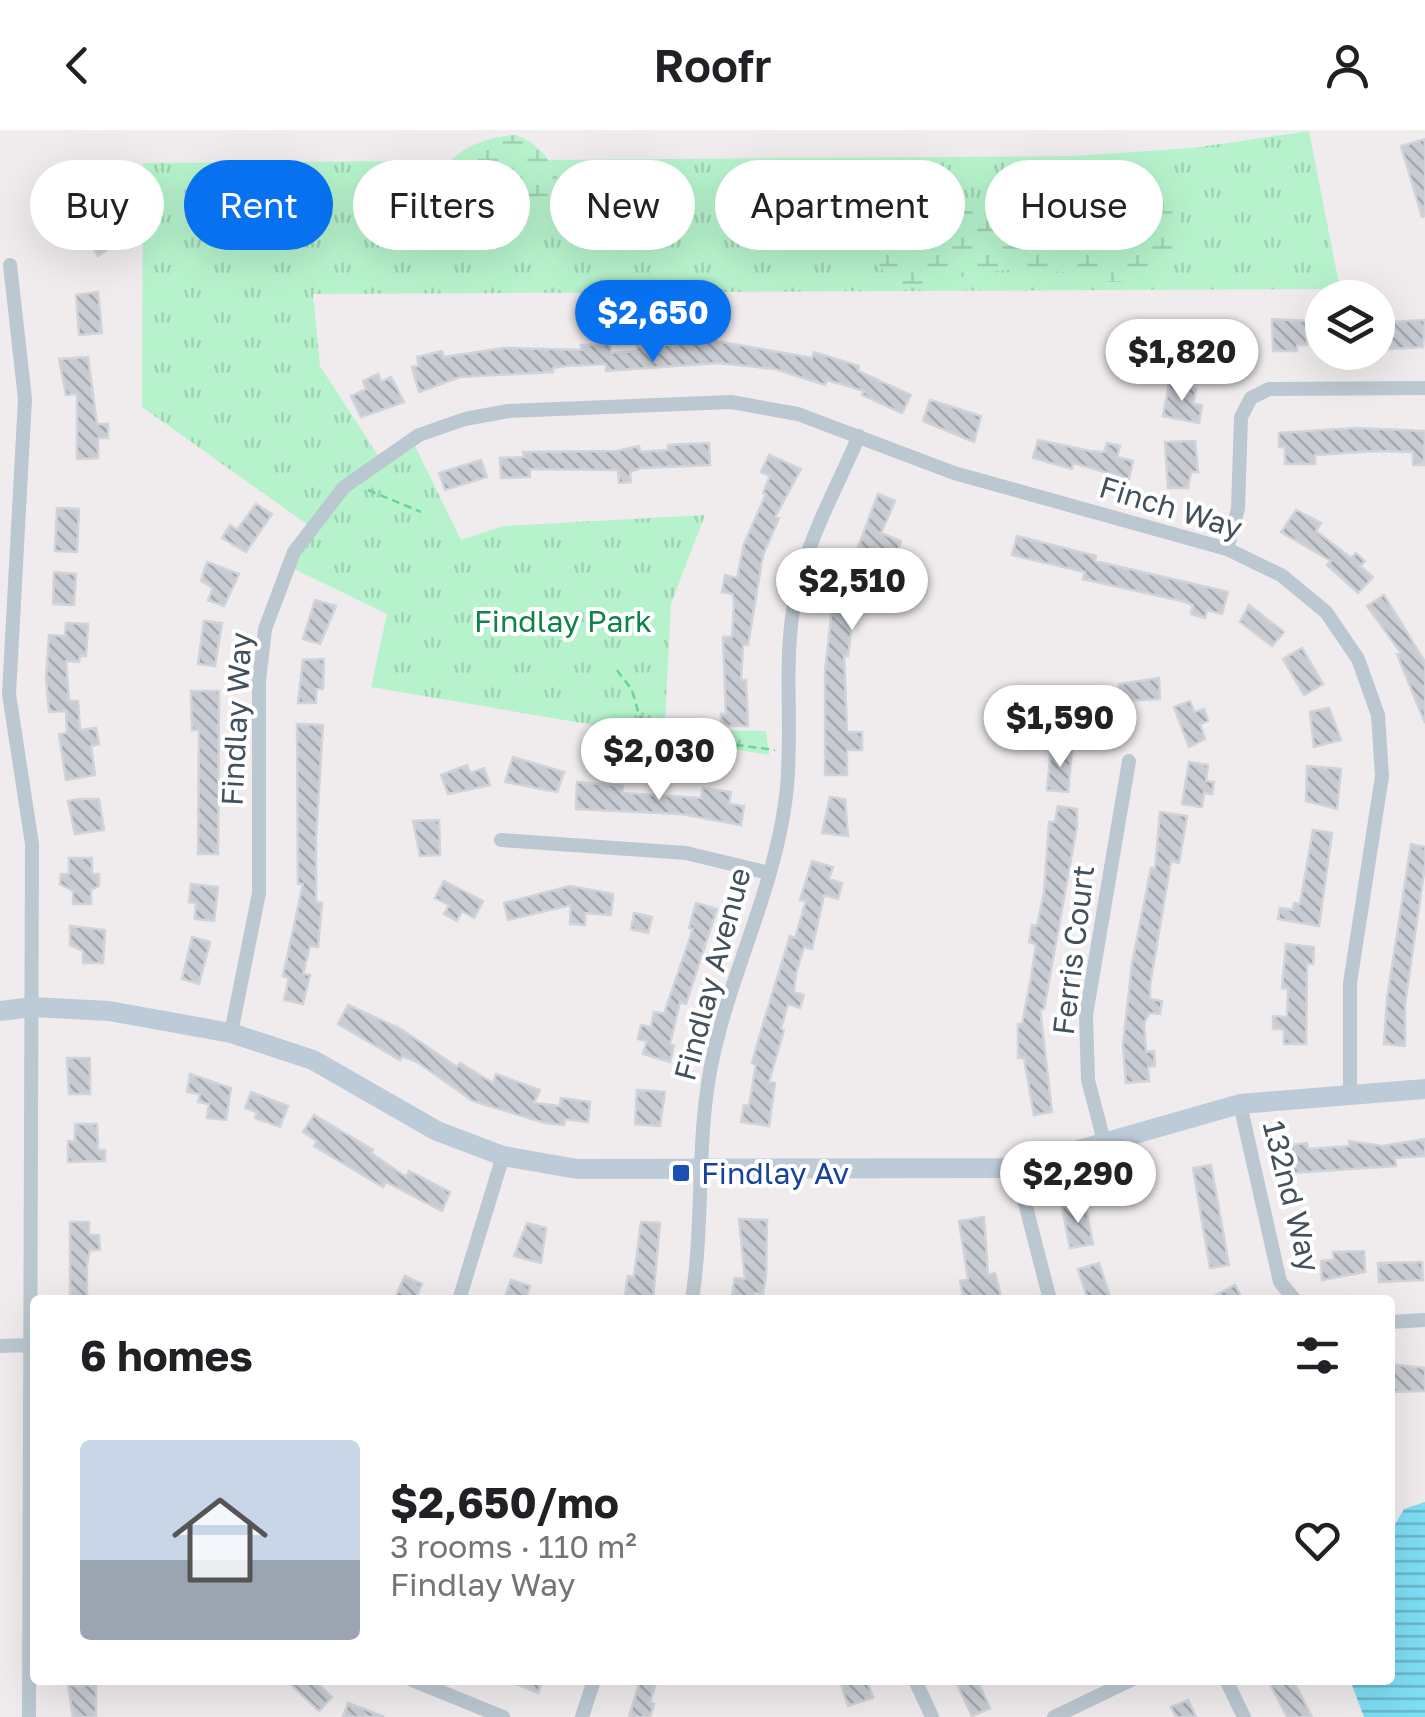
<!DOCTYPE html>
<meta charset="utf-8">
<style>
body{margin:0;font-family:"Golos Text",sans-serif;background:#f2f2f2;color:#202124;height:100vh;display:flex;flex-direction:column;font-size:38px;white-space:nowrap}
*{box-sizing:border-box;margin:0}
p{font-size:32px;color:#757577}
.icon{flex:none;width:55px;height:55px;fill:none;stroke:currentColor;stroke-width:2;stroke-linecap:round;stroke-linejoin:round}
.map{position:relative;flex:1;overflow:hidden}
.panel{position:absolute;left:30px;top:1165px;width:1365px;height:390px;display:flex;flex-direction:column;background:#fff;border-radius:10px;box-shadow:0 10px 40px #0002}
.panel>*{flex:none}
.hud{position:absolute;left:30px;top:30px;width:1365px;height:90px;display:flex;gap:20px}
.fabs{position:absolute;left:1305px;top:150px;display:grid;gap:20px}
.fabs a{display:grid;place-items:center;width:90px;height:90px;border-radius:50%;background:#fff;box-shadow:0 10px 40px #0002;font-size:50px}
.price{position:absolute;translate:-50% -85px;padding:0 22px;border-radius:35px;background:#fff;color:#222;font-size:32px;line-height:65px;filter:drop-shadow(0 2px 5px #0008)}
.price::after{content:'';position:absolute;left:50%;top:60px;width:30px;height:22px;margin-left:-15px;background:inherit;clip-path:polygon(0 0,100% 0,50% 100%)}
.price.selected{background:#0871ef;color:#fff}
ul{padding:0;list-style:none}
li{display:flex;align-items:center;gap:30px;height:250px;padding:0 50px}
li span{display:grid;place-items:center;flex:none;width:280px;height:200px;border-radius:10px;color:#555}
li>.icon{margin-inline-start:auto}
span .icon{width:120px;height:120px;fill:#fffc;stroke-width:1}
li b{font-size:42px}
h2{display:flex;justify-content:space-between;align-items:center;height:120px;padding:0 50px;font-size:42px}
.chip{padding:0 35px;border-radius:45px;background:#fff;box-shadow:0 10px 40px #0002;font-size:35px;line-height:90px}
.chip.selected{background:#0871ef;color:#fff}
header{display:flex;justify-content:space-between;align-items:center;height:130px;padding:0 50px;background:#fff;font-size:45px;font-weight:600}
.map>svg:first-child{display:block}
</style>
<header><svg class="icon" aria-label="back" viewBox="0 0 24 24"><path d="M15 5l-7 7 7 7"/></svg>Roofr<svg class="icon" aria-label="person" viewBox="0 0 24 24"><circle cx="12" cy="8" r="4"/><path d="M4 21q1-7 8-7t8 7"/></svg></header>
<div class="map">
<svg width="1425" height="1587" viewBox="0 0 1425 1587">
<defs>
<pattern id="grass-tufts" width="24" height="20" patternUnits="userSpaceOnUse" patternTransform="scale(2.5)"><rect width="24" height="20" fill="#b6f3cc"/><path d="M3 7l-1-3M5 7V3M7 7l1-3M15 17l-1-3M17 17v-4M19 17l1-3" fill="none" stroke="#9ed2b2"/></pattern>
<pattern id="wetland-marsh" width="20" height="14" patternUnits="userSpaceOnUse" patternTransform="scale(2.5)"><rect width="20" height="14" fill="#b6f3cc"/><path d="M1 5h8M5 5V1M11 12h8M15 12V8" fill="none" stroke="#9ed2b2"/></pattern>
<pattern id="water-rules" width="6" height="5" patternUnits="userSpaceOnUse" patternTransform="scale(2.5)"><rect width="6" height="5" fill="#7edef4"/><path d="M0 2.5h6" fill="none" stroke="#69b6c9"/></pattern>
<pattern id="building-back-hatch" width="6" height="6" patternUnits="userSpaceOnUse" patternTransform="scale(2.5)"><rect width="6" height="6" fill="#c8ccd2"/><path d="M-1 5l2 2M0 0l6 6M5-1l2 2" fill="none" stroke="#a4a8ae"/></pattern>
</defs>
<rect width="100%" height="100%" fill="#f0eced"/>
<path fill="url(#grass-tufts)" d="M 1309,1 L 1340,159 L 313,164 L 320,236 L 379,327 L 412,310 L 461,410 L 503,396 L 705,385 L 671,474 L 665,591 L 704,600 L 766,601 L 769,625 L 371,557 L 387,484 L 286,435 L 311,397 L 142,277 L 143,33 L 1073,26 L 1192,18 Z"/>
<path fill="url(#wetland-marsh)" d="M 515,5 C 538,11 568,44 556,69 C 541,103 472,107 446,84 C 439,78 439,71 439,63 C 437,24 481,7 515,5 Z
M 1127,59 L 1157,63 L 1179,83 L 1175,124 C 1119,179 1083,135 1020,139 C 982,141 942,152 904,159 L 896,157 C 878,138 864,113 879,87 C 931,48 963,76 1020,76 C 1057,77 1091,70 1127,59 Z"/>
<path fill="url(#water-rules)" d="M 1425,1372 L 1425,1587 L 1364,1587 L 1350,1550 L 1390,1550 L 1390,1403 L 1404,1379 Z"/>
<path fill="url(#building-back-hatch)" stroke="#d0d3d9" stroke-width="2.5" d="M 1425,9 L 1425,86 L 1422,87 L 1401,16 Z
M 84,73 L 116,114 L 98,126 L 69,82 Z
M 98,162 L 102,203 L 79,205 L 76,165 Z
M 1272,189 L 1307,191 L 1307,215 L 1297,215 L 1297,221 L 1273,221 Z
M 1425,190 L 1423,217 L 1389,219 L 1389,192 Z
M 1241,203 L 1253,225 L 1216,239 L 1206,222 Z
M 700,208 L 812,228 L 814,222 L 859,236 L 858,241 L 911,265 L 902,283 L 862,265 L 864,261 L 827,250 L 825,255 L 775,239 L 718,233 L 606,241 L 606,234 L 566,236 L 553,238 L 553,242 L 460,247 L 419,262 L 412,237 L 419,236 L 417,227 L 442,221 L 444,227 L 504,218 L 581,220 L 581,215 L 610,214 L 611,223 L 637,221 L 637,216 L 700,213 Z
M 88,227 L 97,294 L 108,294 L 108,308 L 98,308 L 98,328 L 77,329 L 77,264 L 66,265 L 59,229 Z
M 378,244 L 381,252 L 391,247 L 404,272 L 361,287 L 351,266 L 366,259 L 363,251 Z
M 1169,254 L 1196,259 L 1193,274 L 1202,275 L 1199,293 L 1163,286 Z
M 930,270 L 981,286 L 974,312 L 923,291 Z
M 1356,298 L 1425,301 L 1424,335 L 1413,335 L 1413,322 L 1376,321 L 1315,325 L 1315,334 L 1285,334 L 1285,317 L 1279,317 L 1279,303 Z
M 1038,310 L 1090,321 L 1104,322 L 1107,313 L 1120,316 L 1117,327 L 1133,331 L 1129,349 L 1073,333 L 1072,339 L 1033,328 Z
M 1195,311 L 1198,342 L 1191,342 L 1188,358 L 1168,358 L 1165,312 Z
M 709,313 L 710,335 L 641,338 L 630,342 L 631,352 L 619,353 L 618,340 L 530,339 L 530,347 L 501,348 L 500,328 L 524,327 L 523,322 L 617,321 L 639,316 L 640,322 L 668,320 L 668,315 Z
M 769,325 L 801,339 L 775,387 L 779,388 L 763,425 L 748,515 L 743,515 L 741,550 L 746,550 L 748,596 L 721,596 L 721,584 L 726,584 L 723,507 L 732,507 L 734,476 L 733,464 L 722,462 L 725,445 L 737,448 L 744,414 L 766,364 L 763,363 L 770,346 L 761,342 Z
M 481,330 L 487,347 L 445,360 L 439,343 Z
M 878,364 L 895,371 L 881,403 L 901,411 L 892,438 L 876,433 L 862,473 L 855,471 L 848,526 L 844,526 L 847,602 L 862,602 L 862,620 L 847,620 L 847,645 L 825,645 L 825,541 L 833,470 L 841,447 L 846,449 Z
M 256,374 L 272,384 L 246,422 L 222,408 L 230,395 L 237,400 Z
M 57,378 L 79,379 L 77,422 L 55,421 Z
M 1296,380 L 1321,393 L 1316,401 L 1351,428 L 1356,423 L 1365,431 L 1360,436 L 1373,447 L 1358,463 L 1327,435 L 1331,431 L 1281,402 Z
M 1017,406 L 1096,426 L 1095,431 L 1228,462 L 1222,484 L 1207,480 L 1205,488 L 1191,484 L 1193,475 L 1182,471 L 1083,449 L 1085,442 L 1012,425 Z
M 207,432 L 239,444 L 224,476 L 208,470 L 213,458 L 201,451 Z
M 54,442 L 76,444 L 74,475 L 53,474 Z
M 1384,465 L 1425,532 L 1425,593 L 1397,524 L 1401,523 L 1367,476 Z
M 315,470 L 336,476 L 320,514 L 303,509 Z
M 1249,475 L 1284,502 L 1272,516 L 1240,492 Z
M 204,491 L 222,493 L 215,536 L 198,534 Z
M 66,493 L 88,494 L 86,526 L 80,526 L 79,532 L 66,531 L 69,571 L 78,571 L 80,600 L 96,598 L 99,614 L 91,616 L 95,645 L 66,650 L 59,604 L 67,603 L 66,581 L 49,582 L 46,548 L 49,505 L 65,506 Z
M 1302,518 L 1323,554 L 1304,565 L 1283,529 Z
M 324,529 L 323,559 L 316,559 L 316,573 L 298,573 L 303,530 Z
M 1159,548 L 1160,569 L 1120,571 L 1119,554 Z
M 191,561 L 219,561 L 218,724 L 198,724 L 199,600 L 192,600 Z
M 1074,565 L 1092,576 L 1071,604 L 1052,587 Z
M 1190,571 L 1194,582 L 1204,579 L 1208,591 L 1200,594 L 1205,609 L 1189,617 L 1174,577 Z
M 1329,578 L 1341,610 L 1314,617 L 1310,582 Z
M 297,594 L 323,595 L 316,707 L 316,772 L 322,773 L 318,817 L 310,816 L 303,844 L 310,845 L 303,874 L 284,870 L 289,848 L 283,846 L 303,754 L 298,754 Z
M 1051,618 L 1072,620 L 1068,662 L 1047,660 Z
M 513,627 L 564,642 L 557,662 L 505,652 Z
M 1189,632 L 1208,635 L 1206,651 L 1214,652 L 1212,664 L 1204,663 L 1202,677 L 1182,674 Z
M 467,635 L 470,643 L 484,638 L 490,655 L 448,664 L 441,645 Z
M 1307,636 L 1341,639 L 1337,679 L 1306,671 Z
M 577,652 L 623,656 L 622,663 L 701,668 L 703,658 L 731,662 L 729,674 L 744,676 L 741,695 L 681,684 L 576,679 Z
M 830,667 L 845,669 L 848,706 L 822,703 Z
M 80,669 L 99,669 L 104,700 L 75,704 L 68,671 Z
M 1058,676 L 1077,679 L 1077,696 L 1044,879 L 1040,879 L 1052,982 L 1034,985 L 1024,928 L 1018,928 L 1018,894 L 1022,894 L 1031,848 L 1036,814 L 1029,812 L 1032,795 L 1037,796 L 1044,763 L 1049,692 L 1055,692 Z
M 1160,682 L 1187,686 L 1179,733 L 1171,731 L 1150,855 L 1150,869 L 1162,871 L 1160,884 L 1149,883 L 1144,894 L 1146,922 L 1154,921 L 1155,936 L 1148,937 L 1149,951 L 1126,953 L 1123,915 L 1132,834 L 1151,738 L 1155,739 Z
M 439,690 L 440,725 L 420,726 L 413,691 Z
M 1313,700 L 1332,703 L 1319,796 L 1278,789 L 1280,778 L 1293,780 L 1294,773 L 1300,774 Z
M 1411,714 L 1425,717 L 1425,735 L 1405,874 L 1405,916 L 1384,914 L 1387,869 Z
M 69,728 L 92,728 L 92,744 L 99,744 L 99,756 L 91,760 L 91,774 L 73,774 L 73,761 L 60,754 L 61,744 L 69,744 Z
M 812,731 L 833,737 L 829,749 L 842,753 L 838,769 L 824,765 L 812,819 L 804,817 L 796,843 L 794,862 L 804,865 L 800,878 L 788,874 L 781,899 L 784,900 L 769,952 L 775,953 L 769,996 L 741,992 L 744,975 L 749,976 L 756,934 L 752,933 L 763,894 L 790,806 L 795,808 L 806,771 L 800,770 Z
M 444,751 L 483,771 L 474,788 L 462,781 L 457,791 L 444,784 L 449,775 L 435,768 Z
M 191,754 L 218,757 L 214,791 L 195,789 L 196,773 L 189,772 Z
M 570,756 L 613,764 L 611,785 L 585,783 L 585,795 L 570,794 L 571,775 L 508,790 L 504,773 Z
M 696,773 L 717,779 L 686,874 L 680,872 L 670,914 L 674,915 L 670,932 L 643,924 L 647,911 L 638,909 L 641,895 L 651,897 L 654,882 L 664,884 L 693,799 L 689,798 Z
M 634,783 L 652,787 L 648,803 L 631,799 Z
M 70,796 L 105,800 L 103,833 L 83,833 L 83,821 L 70,815 Z
M 192,807 L 210,812 L 199,854 L 182,849 Z
M 1286,814 L 1314,817 L 1313,834 L 1307,834 L 1306,914 L 1284,914 L 1284,899 L 1273,899 L 1273,886 L 1287,887 L 1288,859 L 1282,858 Z
M 348,875 L 401,899 L 457,937 L 460,933 L 493,953 L 496,944 L 540,960 L 534,973 L 560,976 L 561,968 L 590,972 L 588,992 L 565,989 L 564,995 L 545,993 L 473,971 L 417,932 L 402,926 L 400,930 L 338,894 Z
M 67,928 L 90,928 L 90,964 L 69,964 Z
M 190,944 L 231,958 L 226,990 L 207,988 L 209,974 L 198,972 L 200,964 L 187,962 Z
M 637,960 L 665,962 L 660,996 L 635,994 Z
M 251,962 L 288,976 L 280,997 L 255,988 L 257,982 L 245,978 Z
M 314,985 L 373,1020 L 371,1023 L 406,1047 L 409,1041 L 450,1062 L 442,1081 L 386,1052 L 383,1057 L 314,1016 L 317,1011 L 303,1002 Z
M 75,994 L 97,994 L 98,1020 L 105,1020 L 105,1031 L 68,1032 L 68,1011 L 75,1011 Z
M 1425,1009 L 1425,1026 L 1395,1028 L 1396,1036 L 1291,1043 L 1289,1015 L 1307,1013 L 1308,1019 L 1350,1016 L 1349,1011 L 1382,1016 Z
M 1211,1035 L 1229,1135 L 1210,1138 L 1193,1038 Z
M 1085,1073 L 1093,1114 L 1070,1118 L 1062,1077 Z
M 984,1087 L 988,1145 L 995,1143 L 1002,1170 L 964,1170 L 960,1151 L 968,1149 L 959,1091 Z
M 739,1089 L 767,1090 L 766,1145 L 763,1164 L 755,1163 L 754,1170 L 731,1170 L 735,1148 L 745,1149 Z
M 70,1092 L 89,1092 L 89,1105 L 99,1105 L 100,1120 L 90,1120 L 87,1134 L 87,1170 L 70,1170 Z
M 641,1092 L 660,1093 L 653,1169 L 624,1170 L 628,1146 L 634,1147 Z
M 527,1093 L 546,1098 L 541,1133 L 514,1126 Z
M 1364,1121 L 1365,1142 L 1322,1150 L 1321,1131 L 1334,1130 L 1333,1122 Z
M 1422,1132 L 1423,1150 L 1379,1152 L 1378,1133 Z
M 1099,1133 L 1111,1170 L 1088,1170 L 1078,1139 Z
M 405,1146 L 422,1154 L 415,1170 L 394,1170 Z
M 511,1150 L 530,1156 L 525,1170 L 504,1170 Z
M 1235,1155 L 1243,1170 L 1207,1170 Z
M 1390,1234 L 1425,1238 L 1425,1261 L 1390,1262 Z
M 286,1550 L 314,1550 L 332,1567 L 319,1581 Z
M 507,1550 L 543,1550 L 538,1563 Z
M 640,1550 L 657,1550 L 650,1572 L 654,1574 L 650,1587 L 629,1587 Z
M 845,1550 L 867,1550 L 873,1568 L 848,1576 L 841,1554 Z
M 955,1550 L 977,1550 L 990,1578 L 972,1586 Z
M 1268,1550 L 1293,1550 L 1312,1587 L 1287,1587 Z
M 68,1555 L 96,1555 L 96,1587 L 73,1587 Z
M 1188,1570 L 1196,1587 L 1176,1587 L 1171,1577 Z
M 348,1573 L 383,1586 L 383,1587 L 343,1587 Z"/>
<g fill="none" stroke-linecap="round" stroke-linejoin="round">
<path stroke="#6bd49e" stroke-width="2.5" stroke-dasharray="8 5" stroke-linecap="butt" d="M 368,360 L 421,382
M 617,540 C 621,547 629,554 632,561 C 641,585 634,592 663,605 L 775,620"/>
<path stroke="#bcc8d1" stroke-width="14" d="M 10,135 L 25,269 L 9,564 L 32,714 L 29,1587
M 1227,419 L 1238,379 L 1241,287 L 1251,268 L 1269,259 L 1425,258
M 501,710 L 686,723 L 769,743
M 231,903 L 259,763 L 259,551 L 265,499 L 294,422 L 344,357 L 419,305 L 465,289 L 508,281 L 731,272 L 798,284 L 954,343 L 1227,419 L 1281,445 L 1326,482 L 1358,529 L 1378,585 L 1382,646 L 1350,853 L 1350,963
M 1240,974 L 1280,1152 L 1295,1170
M 1105,1015 L 1088,950 L 1086,885 L 1129,631
M 1016,1038 L 1050,1170
M 459,1170 L 503,1026
M 692,1170 C 704,1092 696,1013 711,936 C 729,845 775,759 786,666 C 794,601 782,534 795,469 C 806,412 836,359 859,306
M 1390,1192 L 1425,1190
M 0,1216 L 31,1215
M 412,1550 L 503,1587
M 915,1550 L 932,1587
M 1226,1550 L 1244,1587
M 582,1587 L 594,1550
M 1054,1587 L 1131,1550"/>
<path stroke="#bdcbd8" stroke-width="20" d="M 0,881 L 32,877 L 109,881 L 231,903 L 313,930 L 437,1001 L 503,1026 L 577,1039 L 1016,1038 L 1240,974 L 1425,959"/>
</g>
<rect fill="#1a4fb4" stroke="#fff" stroke-width="4" x="671" y="1033" width="20" height="20" rx="5"/>
<g text-anchor="middle" dominant-baseline="central" stroke-width="8" stroke-linejoin="round" paint-order="stroke">
<g font-size="30" fill="#43515c" stroke="#fff">
<text transform="translate(1171 377) rotate(17)">Finch Way</text>
<text transform="translate(236 589) rotate(-87)">Findlay Way</text>
<text transform="translate(1073 820) rotate(-83)">Ferris Court</text>
<text transform="translate(712 844) rotate(-75)">Findlay Avenue</text>
<text transform="translate(1292 1066) rotate(76)">132nd Way</text>
</g>
<g font-size="30" fill="#0e8447" stroke="#fff">
<text x="563" y="491">Findlay Park</text>
</g>
<g font-size="30" fill="#164399" stroke="#fff" text-anchor="start">
<text x="701" y="1043">Findlay Av</text>
</g>
</g>
</svg>
<div class="fabs">
<a><svg class="icon" aria-label="layers" viewBox="0 0 24 24"><path d="M12 4l9 5-9 5-9-5zM3 14l9 5 9-5"/></svg></a>
</div>
<b class="price selected" style="left:653px;top:235px">$2,650</b>
<b class="price" style="left:1182px;top:274px">$1,820</b>
<b class="price" style="left:852px;top:503px">$2,510</b>
<b class="price" style="left:1060px;top:640px">$1,590</b>
<b class="price" style="left:659px;top:673px">$2,030</b>
<b class="price" style="left:1078px;top:1096px">$2,290</b>
<div class="hud">
<a class="chip">Buy</a>
<a class="chip selected">Rent</a>
<a class="chip">Filters</a>
<a class="chip">New</a>
<a class="chip">Apartment</a>
<a class="chip">House</a>
</div>
<section class="panel">
<h2>6 homes<svg class="icon" aria-label="filters" viewBox="0 0 24 24"><path d="M4 7h16M4 17h16"/><circle cx="9" cy="7" r="2"/><circle cx="15" cy="17" r="2"/></svg></h2>
<ul>
<li><span style="background:linear-gradient(#c9d6e8 60%,#9aa5b1 0)"><svg class="icon" aria-label="home" viewBox="0 0 24 24"><path d="M3 11l9-7 9 7M6 9v11h12V9"/></svg></span><div><b>$2,650/mo</b><p>3 rooms · 110 m²</p><p>Findlay Way</p></div><svg class="icon" aria-label="heart" viewBox="0 0 24 24"><path d="M12 20l-8-8c-3-5 5-10 8-4 3-6 11-1 8 4z"/></svg></li>
</ul>
</section>
</div>
